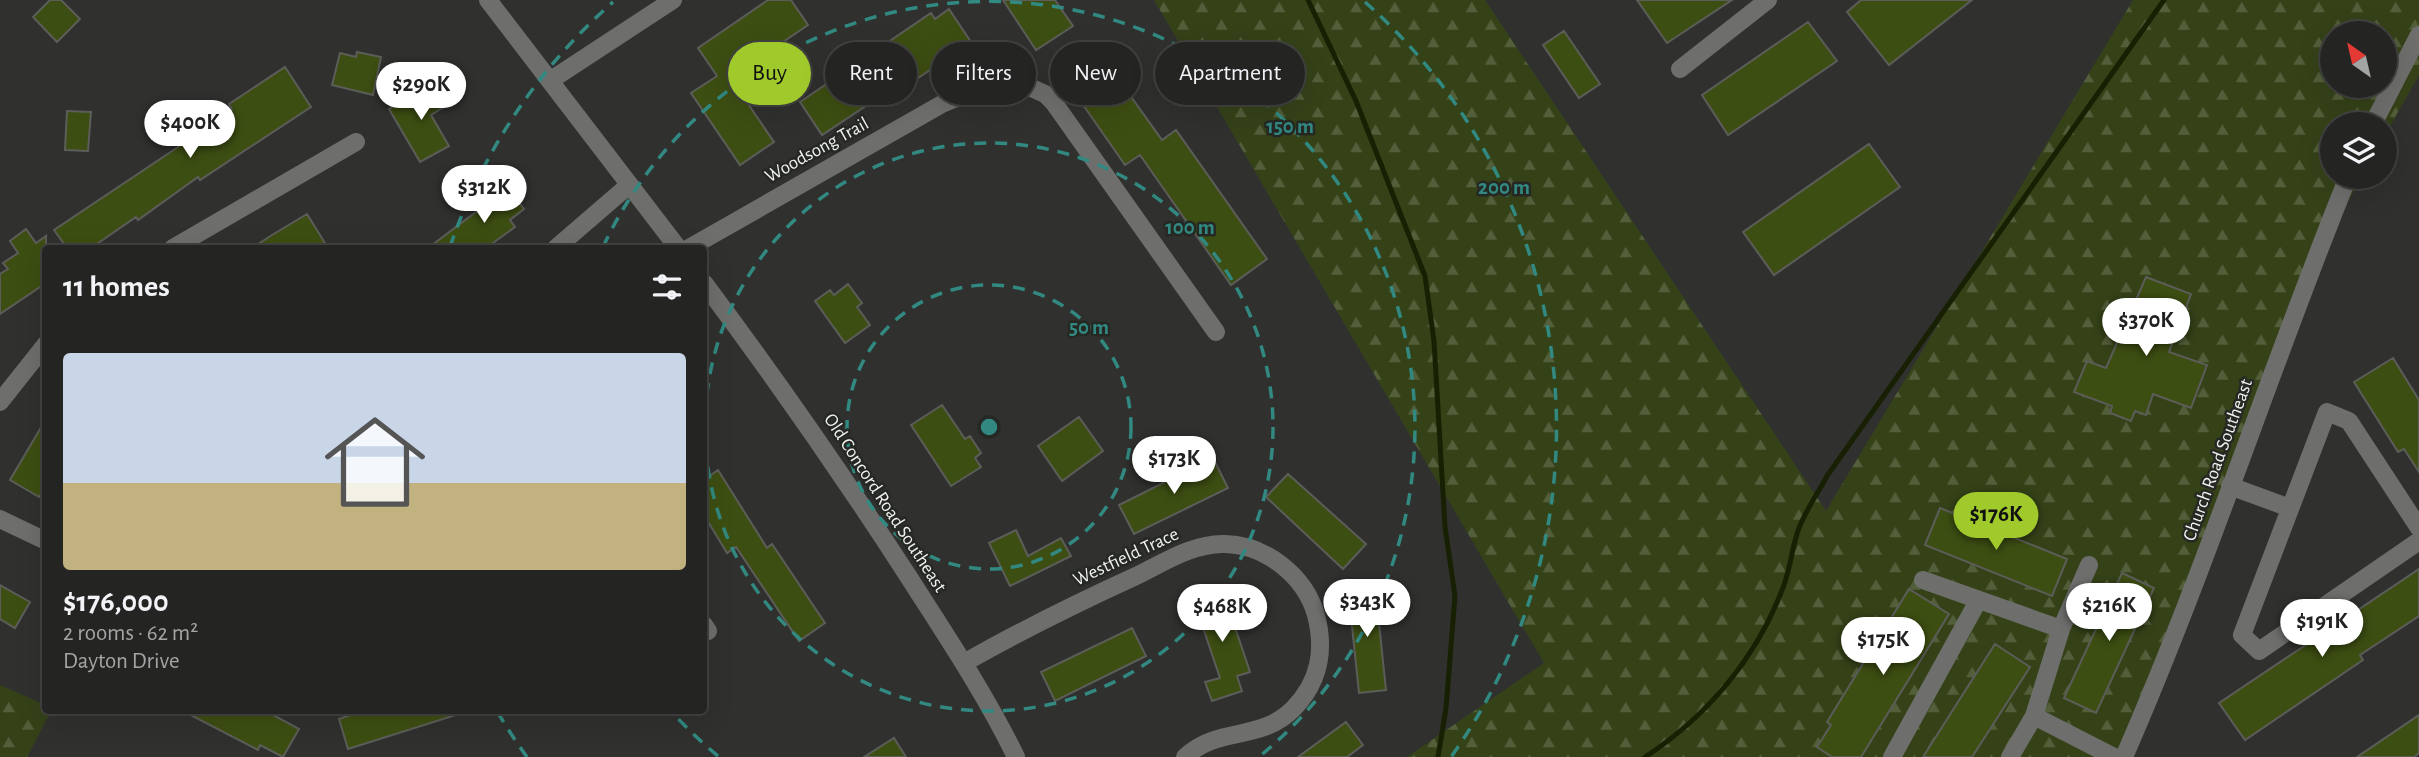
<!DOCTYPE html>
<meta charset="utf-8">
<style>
body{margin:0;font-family:"Alegreya Sans",sans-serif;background:#2c2d2a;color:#f1f3f6;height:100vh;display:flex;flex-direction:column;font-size:26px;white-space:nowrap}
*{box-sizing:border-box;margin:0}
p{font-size:23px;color:#a3a5a5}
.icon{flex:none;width:38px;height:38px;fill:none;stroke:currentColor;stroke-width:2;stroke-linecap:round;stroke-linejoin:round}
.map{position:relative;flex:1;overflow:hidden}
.side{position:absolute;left:42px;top:245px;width:665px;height:469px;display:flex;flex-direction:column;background:#242522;border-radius:7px;box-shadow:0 7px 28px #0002,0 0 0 2px #414240}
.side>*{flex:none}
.top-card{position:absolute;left:728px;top:42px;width:665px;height:63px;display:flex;gap:14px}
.needle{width:46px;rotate:326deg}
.fabs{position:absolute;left:2320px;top:21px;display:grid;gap:14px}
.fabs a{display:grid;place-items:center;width:77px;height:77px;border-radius:50%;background:#242522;box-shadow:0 7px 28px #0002,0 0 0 2px #414240;font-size:35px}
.price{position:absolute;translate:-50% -60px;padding:0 16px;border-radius:24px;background:#fff;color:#222;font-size:23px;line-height:46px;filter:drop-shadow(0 2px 4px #0008)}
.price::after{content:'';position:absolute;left:50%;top:42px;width:21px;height:16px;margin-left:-10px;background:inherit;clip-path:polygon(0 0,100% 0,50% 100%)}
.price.active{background:#a0c92b;color:#111}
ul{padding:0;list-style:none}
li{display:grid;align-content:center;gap:14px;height:371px;padding:0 21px}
li span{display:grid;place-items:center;height:217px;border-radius:7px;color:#555}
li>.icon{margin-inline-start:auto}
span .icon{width:126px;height:126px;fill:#fffc;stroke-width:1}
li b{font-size:30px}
h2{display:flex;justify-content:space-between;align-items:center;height:84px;padding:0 21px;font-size:30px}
.chip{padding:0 24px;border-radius:32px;background:#242522;box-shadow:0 7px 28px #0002,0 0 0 2px #414240;font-size:24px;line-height:63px}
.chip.active{background:#a0c92b;color:#111}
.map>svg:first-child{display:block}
</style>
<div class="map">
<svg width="2419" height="757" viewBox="0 0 2419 757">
<defs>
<pattern id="forest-firs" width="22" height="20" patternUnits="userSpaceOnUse" patternTransform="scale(1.75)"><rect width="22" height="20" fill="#354218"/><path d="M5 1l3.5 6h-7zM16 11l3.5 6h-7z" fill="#535e3a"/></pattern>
</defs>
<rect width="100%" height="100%" fill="#30312e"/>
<path fill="url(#forest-firs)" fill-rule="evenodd" d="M 1154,0 L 1485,0 L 1826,511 L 2133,0 L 2419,0 L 2419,75 L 2385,135 L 2385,124 L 2333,124 L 2333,177 L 2362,177 L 2343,210 L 2117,757 L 1407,757 L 1544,663 ZM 2333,33 L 2385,33 L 2385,86 L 2333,86 Z
M 0,685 L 45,705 L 46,710 L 51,711 L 27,757 L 0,757 Z"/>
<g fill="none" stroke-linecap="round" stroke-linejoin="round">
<path stroke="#182003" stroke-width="5" d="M 1308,0 L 1356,101 L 1425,276 L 1434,341 L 1445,527 L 1455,596 L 1446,708 L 1438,757
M 1645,757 C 1708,716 1758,656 1784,585 C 1791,566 1792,546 1799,528 C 1806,510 1818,493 1827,476 L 2164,0"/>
</g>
<path fill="#3d4e12" stroke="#5c5d59" stroke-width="2" d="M 50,0 L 61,0 L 80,19 L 57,42 L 33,17 Z
M 768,0 L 791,0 L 808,25 L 765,54 L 762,49 L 727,73 L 774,142 L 740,165 L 691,93 L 717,76 L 698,48 Z
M 1003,0 L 1055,0 L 1073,26 L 1036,50 Z
M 1637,0 L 1732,0 L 1667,43 Z
M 1861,0 L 1972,0 L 1889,65 L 1847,12 Z
M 949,9 L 971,42 L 899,91 L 896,86 L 822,135 L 800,102 L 931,13 L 935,19 Z
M 1808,22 L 1837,61 L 1728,135 L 1702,95 Z
M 1564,31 L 1600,84 L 1579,98 L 1543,45 Z
M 357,52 L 381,57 L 373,95 L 332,85 L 340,53 L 356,57 Z
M 285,67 L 311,107 L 200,180 L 198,177 L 138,220 L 136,217 L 91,248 L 67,248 L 54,230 L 202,131 L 232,109 L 229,104 Z
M 1117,77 L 1162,140 L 1176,130 L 1267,259 L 1231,285 L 1140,155 L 1125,165 L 1081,102 Z
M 433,84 L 446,106 L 431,115 L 449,146 L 420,162 L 389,109 Z
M 67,111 L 91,112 L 88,151 L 65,150 Z
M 1869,144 L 1900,187 L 1774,275 L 1743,232 Z
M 508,188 L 524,209 L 510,220 L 515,227 L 486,248 L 428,248 Z
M 307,214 L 328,248 L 252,248 L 272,235 Z
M 26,229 L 36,243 L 46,236 L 46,283 L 0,314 L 0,274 L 8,269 L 3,263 L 18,253 L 10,241 Z
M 2146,277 L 2191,294 L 2169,352 L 2207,365 L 2191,408 L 2153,394 L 2146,415 L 2135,411 L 2131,421 L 2110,413 L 2112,406 L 2074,392 L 2087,361 L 2106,368 Z
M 848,284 L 862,303 L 857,307 L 870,325 L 845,343 L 815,301 L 830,290 L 834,295 Z
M 2393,358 L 2419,400 L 2419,472 L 2404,449 L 2398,452 L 2354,382 Z
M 942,405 L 965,439 L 970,436 L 981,453 L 975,458 L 981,467 L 951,486 L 911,425 Z
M 1079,417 L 1103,451 L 1062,481 L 1038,446 Z
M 46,419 L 46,486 L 39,497 L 10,480 Z
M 1213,458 L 1228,488 L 1134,534 L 1119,505 Z
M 718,470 L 767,548 L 772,544 L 825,623 L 799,641 L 736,547 L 727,553 L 704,515 L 704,480 Z
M 1288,474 L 1366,544 L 1343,569 L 1266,497 Z
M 1940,508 L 2067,559 L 2052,596 L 1925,545 Z
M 1016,530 L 1028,556 L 1061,538 L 1071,556 L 1010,586 L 989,543 Z
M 2419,569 L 2419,616 L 2360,655 L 2363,660 L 2245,740 L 2219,703 Z
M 2122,573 L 2154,588 L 2096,713 L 2064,698 Z
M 0,585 L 30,602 L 15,628 L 0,619 Z
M 1375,585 L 1386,690 L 1359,693 L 1348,588 Z
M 1222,588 L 1250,672 L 1237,676 L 1242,691 L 1212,701 L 1205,682 L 1220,678 L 1193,598 Z
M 1909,589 L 1949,614 L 1861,757 L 1832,757 L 1817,747 L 1831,725 L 1827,722 Z
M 1132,628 L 1146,656 L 1055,701 L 1041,672 Z
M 1995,644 L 2030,667 L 1972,757 L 1923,757 Z
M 181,710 L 264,710 L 299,729 L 283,757 L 260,745 L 258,750 Z
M 365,710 L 459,710 L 459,714 L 348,749 L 339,719 Z
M 2419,715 L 2419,753 L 2414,757 L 2357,757 Z
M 1346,722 L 1363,745 L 1347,757 L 1298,757 Z
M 894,738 L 906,757 L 864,757 Z"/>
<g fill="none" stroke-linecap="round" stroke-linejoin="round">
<path stroke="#6e6f6d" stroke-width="18" d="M 1680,69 L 1768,0
M 551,80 L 673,0
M 173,248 L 356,142
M 556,248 L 629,185
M 689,248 L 942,104 L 1007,77 L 1045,94 L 1054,103 L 1216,332
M 0,402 L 46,344
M 2230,486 L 2290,508
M 0,519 L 46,541
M 2419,528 L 2349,421 L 2327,412 L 2242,635 L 2259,651 L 2419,541
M 1923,580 L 2061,629
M 704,625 L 708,631
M 964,663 C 1020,631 1077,603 1136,576 C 1163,563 1193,543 1225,544 C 1266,545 1305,576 1316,615 C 1325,650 1320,681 1294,708 C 1260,743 1219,725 1185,757
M 2034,716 L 2114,757
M 1892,757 L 1978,601
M 2010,757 L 2034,716 L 2061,629 L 2089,565"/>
<path stroke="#6e6f6d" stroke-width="18" d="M 488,0 L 678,248
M 2373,124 L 2419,35
M 704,283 C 776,379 844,477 910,579 C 947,637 986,695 1016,757
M 2124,757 C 2207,567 2270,369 2348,177"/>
</g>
<g fill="none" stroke="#318981" stroke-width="3.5" stroke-dasharray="12 9">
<circle cx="989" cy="427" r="142"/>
<circle cx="989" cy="427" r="284"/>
<path d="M718 756A426 426 0 0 1 672 712M603 247A426 426 0 1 1 1260 756"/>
<path d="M527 757A568 568 0 0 1 497 711M450 247A568 568 0 0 1 613 2M1365 2A568 568 0 0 1 1451 757"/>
</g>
<g text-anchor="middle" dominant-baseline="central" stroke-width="5" stroke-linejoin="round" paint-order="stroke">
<g font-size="19" fill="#f1f2ef" stroke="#262824">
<text transform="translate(817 150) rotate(-29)">Woodsong Trail</text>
<text transform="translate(2218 460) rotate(-70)">Church Road Southeast</text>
<text transform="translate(885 503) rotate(57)">Old Concord Road Southeast</text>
<text transform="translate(1126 557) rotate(-25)">Westfield Trace</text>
</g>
</g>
<circle cx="989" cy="427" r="10" fill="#318981" stroke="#262824" stroke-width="3.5"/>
<g font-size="21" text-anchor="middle" font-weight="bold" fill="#318981" stroke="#262824" stroke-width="5" stroke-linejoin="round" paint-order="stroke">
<text x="1290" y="133">150 m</text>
<text x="1504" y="194">200 m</text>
<text x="1190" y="234">100 m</text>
<text x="1089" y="334">50 m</text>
</g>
</svg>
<div class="fabs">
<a><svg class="needle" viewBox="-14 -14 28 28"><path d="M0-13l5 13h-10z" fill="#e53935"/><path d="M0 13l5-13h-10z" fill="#a3a5a5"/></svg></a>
<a><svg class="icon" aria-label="layers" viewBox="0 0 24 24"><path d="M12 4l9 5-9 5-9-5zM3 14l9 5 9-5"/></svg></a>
</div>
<b class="price" style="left:421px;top:122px">$290K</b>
<b class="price" style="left:190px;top:160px">$400K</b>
<b class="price" style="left:484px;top:225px">$312K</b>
<b class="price" style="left:2146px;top:358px">$370K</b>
<b class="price" style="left:1174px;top:496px">$173K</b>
<b class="price active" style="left:1996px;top:552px">$176K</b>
<b class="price" style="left:1367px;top:639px">$343K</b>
<b class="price" style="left:2109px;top:643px">$216K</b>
<b class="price" style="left:1222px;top:644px">$468K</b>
<b class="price" style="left:2322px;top:659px">$191K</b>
<b class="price" style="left:1883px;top:677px">$175K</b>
<div class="top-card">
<a class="chip active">Buy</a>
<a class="chip">Rent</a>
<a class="chip">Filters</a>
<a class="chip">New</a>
<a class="chip">Apartment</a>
</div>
<section class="side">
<h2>11 homes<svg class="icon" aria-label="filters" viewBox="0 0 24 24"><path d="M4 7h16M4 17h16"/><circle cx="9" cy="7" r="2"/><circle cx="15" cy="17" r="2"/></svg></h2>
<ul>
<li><span style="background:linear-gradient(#c9d6e8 60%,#c2b280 0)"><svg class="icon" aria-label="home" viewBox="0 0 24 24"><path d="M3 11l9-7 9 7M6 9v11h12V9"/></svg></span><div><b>$176,000</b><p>2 rooms · 62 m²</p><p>Dayton Drive</p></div></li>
</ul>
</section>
</div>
